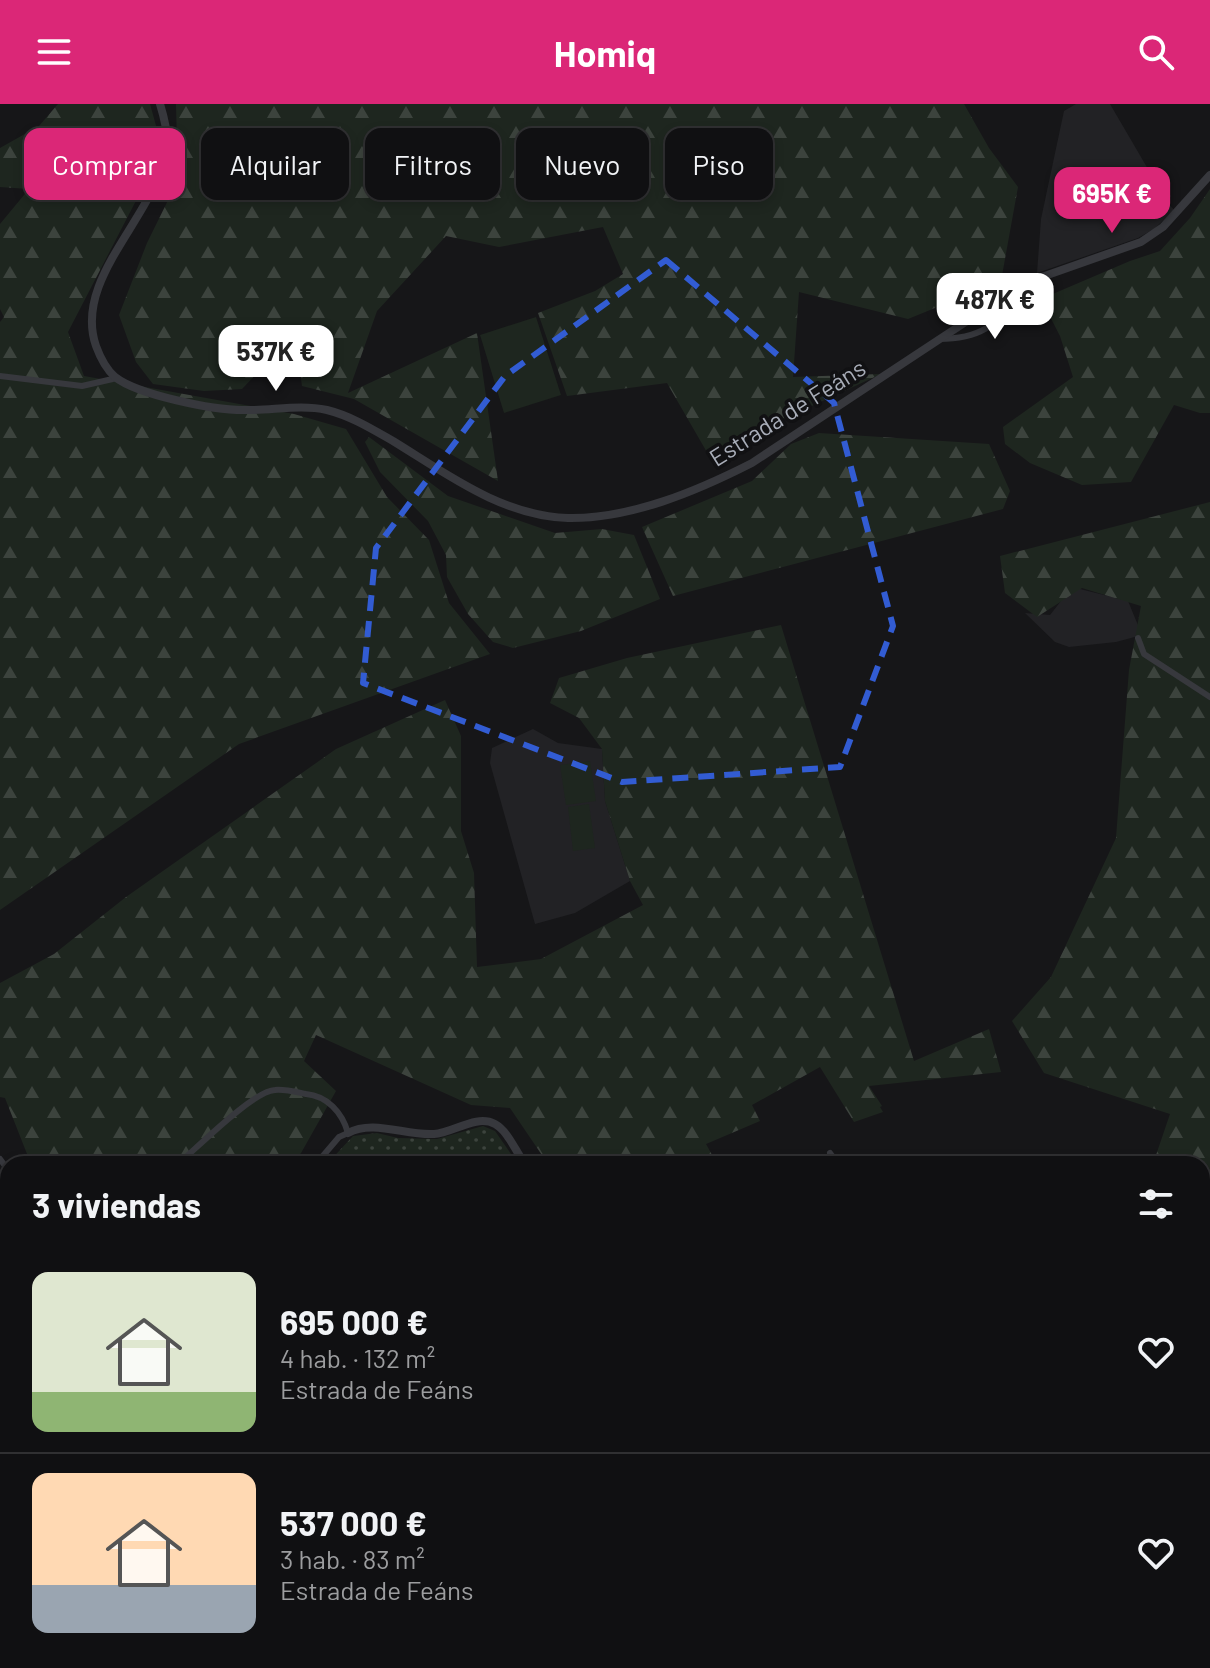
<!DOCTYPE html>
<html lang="es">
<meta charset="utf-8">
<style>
body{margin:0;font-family:Barlow,sans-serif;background:#19191b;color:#f1f3f6;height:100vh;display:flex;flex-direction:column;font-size:30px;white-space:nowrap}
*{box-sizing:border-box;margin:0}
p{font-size:26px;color:#9c9d9f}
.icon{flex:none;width:44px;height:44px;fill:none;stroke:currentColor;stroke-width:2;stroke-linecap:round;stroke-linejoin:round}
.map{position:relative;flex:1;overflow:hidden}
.details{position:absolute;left:0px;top:1052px;width:1210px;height:512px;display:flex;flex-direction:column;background:#101012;border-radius:24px 24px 0 0;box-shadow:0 4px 12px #0003,0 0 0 2px #303032}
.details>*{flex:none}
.hud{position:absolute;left:24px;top:24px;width:800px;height:72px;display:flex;gap:16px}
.price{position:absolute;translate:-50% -68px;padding:0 18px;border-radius:16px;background:#fff;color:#222;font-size:26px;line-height:52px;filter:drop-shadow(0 2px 4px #0008)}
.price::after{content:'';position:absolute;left:50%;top:48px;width:24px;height:18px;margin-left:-12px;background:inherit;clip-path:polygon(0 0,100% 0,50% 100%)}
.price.active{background:#db2777;color:#fff}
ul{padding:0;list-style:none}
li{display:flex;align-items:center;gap:24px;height:200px;padding:0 32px}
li+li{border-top:2px solid #303032}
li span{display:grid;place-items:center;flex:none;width:224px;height:160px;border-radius:16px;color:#555}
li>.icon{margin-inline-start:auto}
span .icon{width:96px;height:96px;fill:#fffc;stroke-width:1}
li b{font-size:34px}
h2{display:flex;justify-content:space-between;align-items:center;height:96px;padding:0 32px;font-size:34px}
.tag{padding:0 28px;border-radius:16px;background:#101012;box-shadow:0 4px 12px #0003,0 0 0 2px #303032;font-size:28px;line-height:72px}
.tag.active{background:#db2777;color:#fff}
header{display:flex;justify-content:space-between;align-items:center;height:104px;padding:0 32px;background:#db2777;color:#fff;font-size:36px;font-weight:700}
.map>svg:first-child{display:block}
</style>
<header><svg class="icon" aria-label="menu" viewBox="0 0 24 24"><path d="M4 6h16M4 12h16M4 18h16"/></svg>Homiq<svg class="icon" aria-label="search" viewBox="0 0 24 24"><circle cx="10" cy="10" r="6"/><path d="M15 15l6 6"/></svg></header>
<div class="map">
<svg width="1210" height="1564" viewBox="0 0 1210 1564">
<defs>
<pattern id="grass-dots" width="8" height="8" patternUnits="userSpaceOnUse" patternTransform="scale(2)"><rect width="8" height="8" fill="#1e261f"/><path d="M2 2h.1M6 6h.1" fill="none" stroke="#3c433d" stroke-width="1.8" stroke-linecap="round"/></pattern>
<pattern id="forest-firs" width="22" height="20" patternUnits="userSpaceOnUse" patternTransform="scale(2)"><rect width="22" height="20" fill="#1e261f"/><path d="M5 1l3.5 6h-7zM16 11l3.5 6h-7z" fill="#3c433d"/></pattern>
</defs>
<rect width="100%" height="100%" fill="#161618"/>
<path fill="#222225" d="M 1076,0 L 1110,0 L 1155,77 L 1171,92 L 1166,97 L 1174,106 L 1154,125 L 1138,134 L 1037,169 L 1041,115 L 1064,7 Z
M 1072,483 L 1128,497 L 1142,531 L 1116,538 L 1069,543 L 1055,538 L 1025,509 L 1050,511 Z
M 533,625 L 558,639 L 602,645 L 605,697 L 630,777 L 575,809 L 535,820 L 490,659 L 492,644 Z"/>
<path fill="url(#grass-dots)" d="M 483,1022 L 495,1027 L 518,1060 L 327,1060 L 353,1032 L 377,1029 L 398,1034 L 437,1035 Z
M 0,1552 L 8,1552 L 8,1556 L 191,1558 L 203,1564 L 0,1564 Z
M 546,1556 L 744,1556 L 736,1564 L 537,1564 Z"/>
<path fill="url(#forest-firs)" d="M 58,0 L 150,0 L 158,29 L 141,87 L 68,228 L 84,272 L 294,310 L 346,325 L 387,393 L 429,436 L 449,499 L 490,550 L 239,640 L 0,806 L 0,218 L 4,213 L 0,205 L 0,120 L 29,85 L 0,83 L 0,44 L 39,22 Z
M 176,0 L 964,0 L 989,44 L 1018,83 L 1001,177 L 908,215 L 799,188 L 793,273 L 881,270 L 708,350 L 667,279 L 567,292 L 538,209 L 595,187 L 623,170 L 603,123 L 499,143 L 446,132 L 377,207 L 348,289 L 477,229 L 498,377 L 354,295 L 302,282 L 295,229 L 242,285 L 204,287 L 153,280 L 136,258 L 119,211 L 147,139 L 178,76 Z
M 1210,85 L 1210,309 L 1200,309 L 1174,301 L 1131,378 L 1082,381 L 1030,359 L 1005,340 L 1003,323 L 1073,273 L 1060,232 L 1041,195 L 1130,157 L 1160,147 L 1190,114 Z
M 819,329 L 989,340 L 1010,387 L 1003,405 L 673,492 L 642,423 L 752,377 L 791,340 Z
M 369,333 L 448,392 L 555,429 L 602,425 L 634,431 L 660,495 L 581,527 L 513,544 L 493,538 L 468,510 L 447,473 L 446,451 L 428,417 L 380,368 L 365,338 Z
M 1210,398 L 1210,1099 L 1202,1097 L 1202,1060 L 1153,1060 L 1170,1010 L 1044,969 L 1012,917 L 1051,873 L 1116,734 L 1129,566 L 1141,502 L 1082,484 L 1037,513 L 1005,489 L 1000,452 Z
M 781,521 L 914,957 L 989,925 L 1001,968 L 869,982 L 882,1002 L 880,1003 L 883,1008 L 854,1018 L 820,963 L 752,1001 L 760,1017 L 706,1040 L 717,1060 L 548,1060 L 510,1004 L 471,1001 L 316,931 L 304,957 L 336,987 L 301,1049 L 291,1060 L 31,1060 L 5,994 L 0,993 L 0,879 L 54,850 L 126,793 L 336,645 L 445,596 L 461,632 L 461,727 L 474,769 L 477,863 L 541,855 L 643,801 L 630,777 L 605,697 L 602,645 L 579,614 L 550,599 L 559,574 L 627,554 Z
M 358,1556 L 546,1556 L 537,1564 L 375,1564 Z"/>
<path fill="#1e261f" d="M 536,213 L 561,291 L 504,309 L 480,231 Z
M 590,657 L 596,697 L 566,701 L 560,661 Z
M 589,700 L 595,744 L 573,747 L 568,703 Z"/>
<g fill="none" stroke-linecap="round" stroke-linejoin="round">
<path stroke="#37383d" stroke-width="6" d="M 939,235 C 975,235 1003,223 1015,186
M 0,272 L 82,282 L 117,274
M 1138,534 L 1144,550 L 1210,593
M 830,1049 L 838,1060
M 0,1055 L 8,1066
M 178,1060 C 197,1044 253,987 275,986 C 285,985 296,988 306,990 C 327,992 342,1008 348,1029 L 339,1033 L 316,1060
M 1202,1276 L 1210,1276
M 0,1372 L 8,1370
M 1202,1409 L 1210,1404
M 0,1438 L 8,1437
M 0,1494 L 8,1494
M 1202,1496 L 1210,1513
M 296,1556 L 312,1564
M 768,1556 L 772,1564
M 742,1564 L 751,1556"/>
<path stroke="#37383d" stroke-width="8" d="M 160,0 C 164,13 168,28 167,42 C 159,110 72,173 96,242 C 100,253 106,265 115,273 C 138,291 213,306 243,306 C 271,307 299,300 327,306 C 351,312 372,325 393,337 C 447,370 502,412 568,414 C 631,415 697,387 752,359 L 1011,188 L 1039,174 L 1141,138 L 1163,123 L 1210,71
M 348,1029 C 373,1015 406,1032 434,1030 C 453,1029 476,1010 495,1020 C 508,1027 516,1048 525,1060
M 1202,1217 L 1210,1218
M 1033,1556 L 1037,1564"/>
</g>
<path fill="none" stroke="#325cd3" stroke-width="6" stroke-dasharray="16 10" stroke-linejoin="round" d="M 666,156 L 834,299 L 893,522 L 840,663 L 622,678 L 363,579 L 376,444 L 505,272 Z"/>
<g text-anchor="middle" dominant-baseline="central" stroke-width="7" stroke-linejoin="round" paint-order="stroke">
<g font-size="24" fill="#a8adb8" stroke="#111113">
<text transform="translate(787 308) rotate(-32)">Estrada de Feáns</text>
</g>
</g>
</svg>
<b class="price active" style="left:1112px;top:131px">695K €</b>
<b class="price" style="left:995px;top:237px">487K €</b>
<b class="price" style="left:276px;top:289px">537K €</b>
<div class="hud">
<a class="tag active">Comprar</a>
<a class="tag">Alquilar</a>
<a class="tag">Filtros</a>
<a class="tag">Nuevo</a>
<a class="tag">Piso</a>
</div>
<section class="details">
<h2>3 viviendas<svg class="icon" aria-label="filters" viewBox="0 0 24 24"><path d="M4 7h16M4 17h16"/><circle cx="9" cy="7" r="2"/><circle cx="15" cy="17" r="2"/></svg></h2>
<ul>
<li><span style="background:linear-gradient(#dfe7d0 75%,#8fb573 0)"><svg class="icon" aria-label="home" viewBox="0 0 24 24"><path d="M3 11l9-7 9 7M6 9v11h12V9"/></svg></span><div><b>695 000 €</b><p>4 hab. · 132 m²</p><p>Estrada de Feáns</p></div><svg class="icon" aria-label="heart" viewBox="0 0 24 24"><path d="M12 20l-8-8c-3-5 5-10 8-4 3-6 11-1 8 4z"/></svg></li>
<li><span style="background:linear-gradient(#ffd9b3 70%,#9aa5b1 0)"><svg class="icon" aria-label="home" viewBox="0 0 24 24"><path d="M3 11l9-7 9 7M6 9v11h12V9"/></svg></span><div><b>537 000 €</b><p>3 hab. · 83 m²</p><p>Estrada de Feáns</p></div><svg class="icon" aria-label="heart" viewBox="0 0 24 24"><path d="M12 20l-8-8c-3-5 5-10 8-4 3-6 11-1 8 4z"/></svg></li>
</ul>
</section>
</div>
